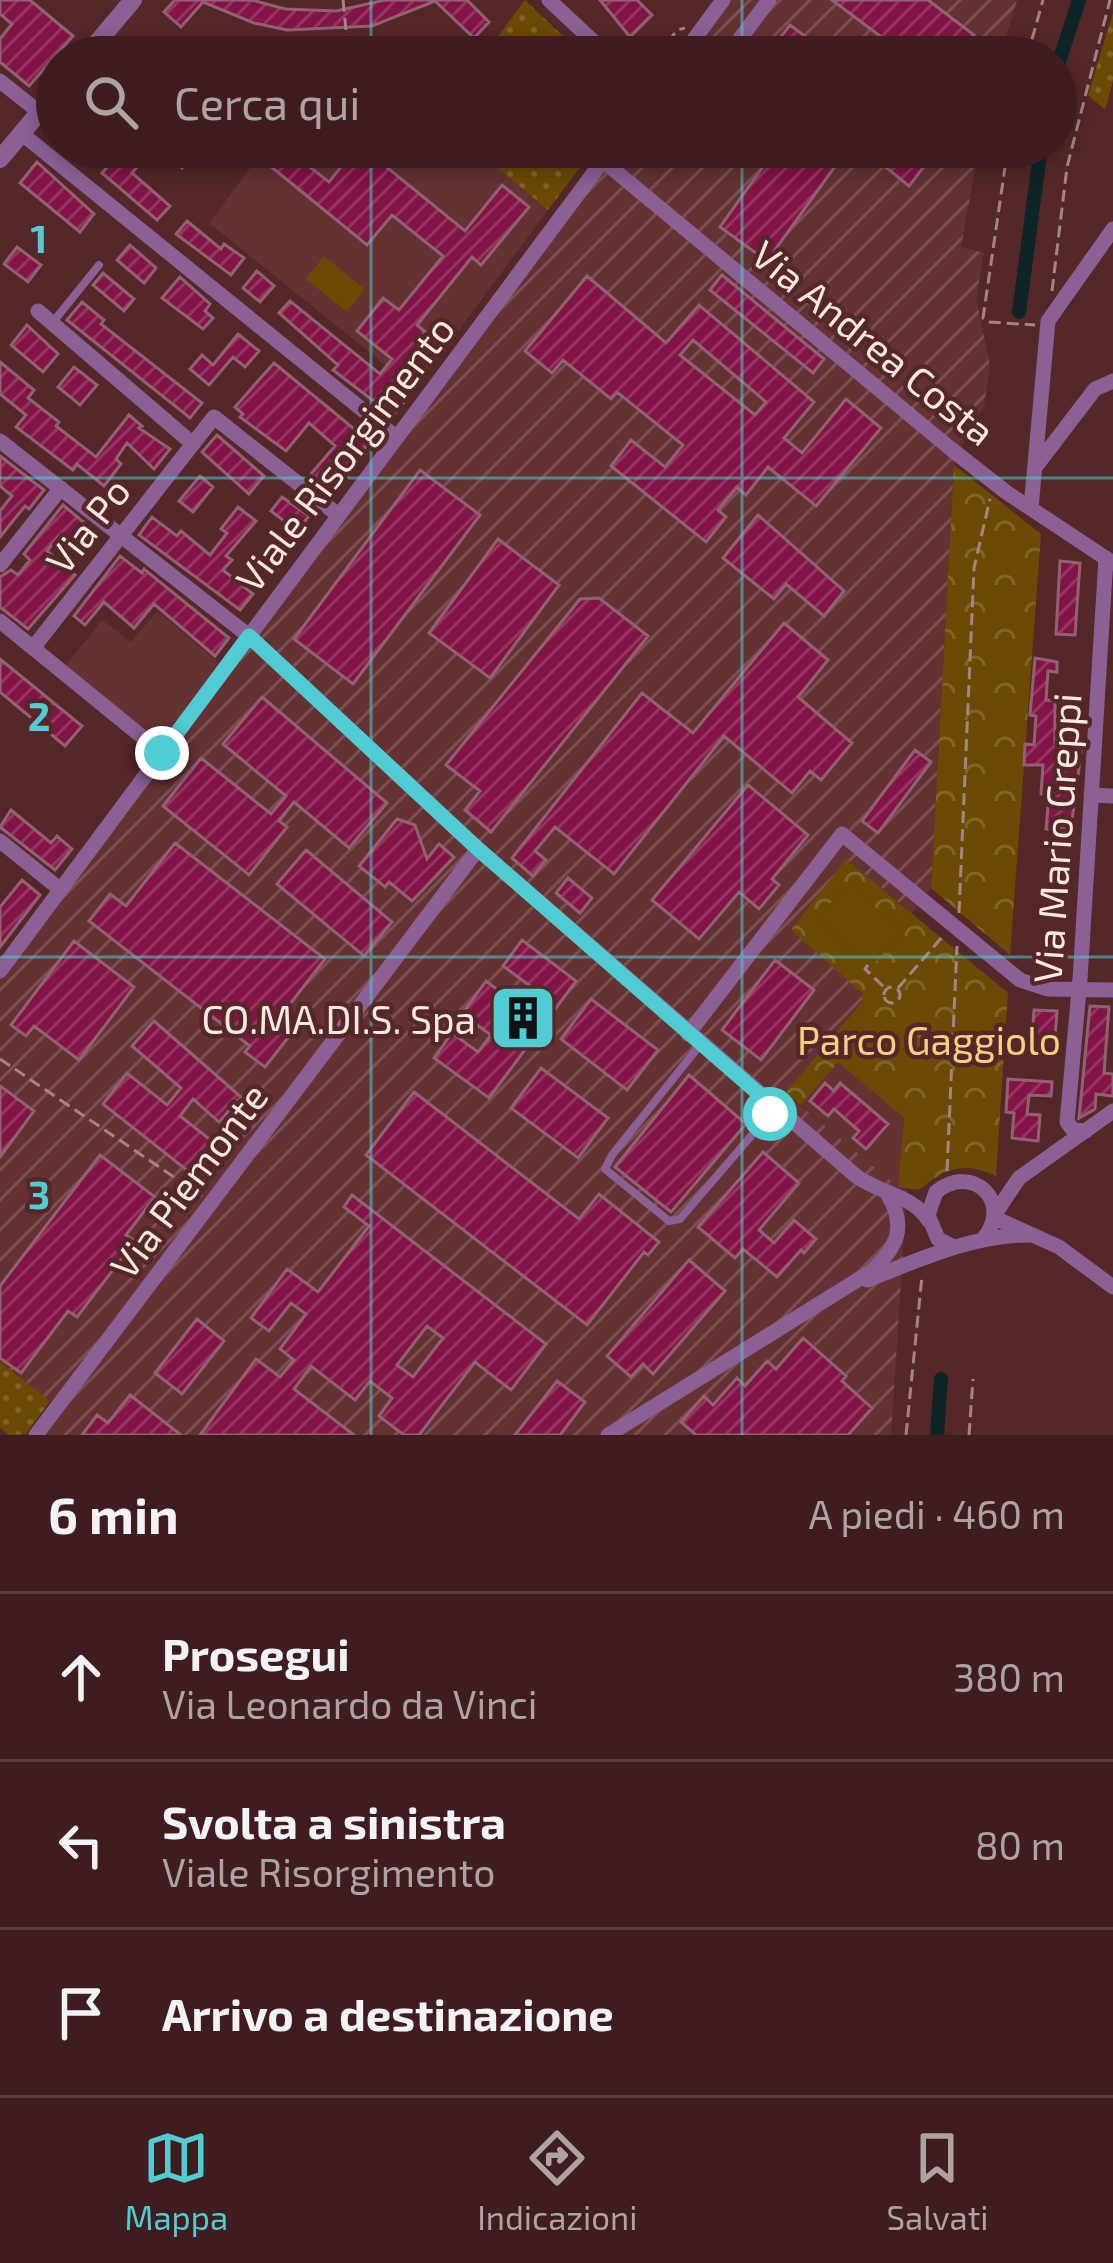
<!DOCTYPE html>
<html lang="it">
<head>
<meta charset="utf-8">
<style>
  body { margin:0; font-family:"Exo 2",sans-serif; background:#462628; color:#f1f3f6 }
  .stop { position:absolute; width:36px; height:36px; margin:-27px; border:9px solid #51ccd2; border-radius:50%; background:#fff }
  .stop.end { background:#51ccd2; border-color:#fff; box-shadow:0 3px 12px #0008 }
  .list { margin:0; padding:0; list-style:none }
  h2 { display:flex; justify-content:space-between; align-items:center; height:156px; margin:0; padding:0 48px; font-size:51px }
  h2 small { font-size:39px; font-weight:400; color:#ada2a4 }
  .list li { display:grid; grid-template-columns:78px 1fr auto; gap:36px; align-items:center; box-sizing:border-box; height:168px; padding:0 48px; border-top:3px solid #583b3d }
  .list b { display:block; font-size:45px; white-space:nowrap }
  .list p { margin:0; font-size:39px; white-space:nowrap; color:#ada2a4 }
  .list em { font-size:39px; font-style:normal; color:#ada2a4 }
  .icon { flex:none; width:66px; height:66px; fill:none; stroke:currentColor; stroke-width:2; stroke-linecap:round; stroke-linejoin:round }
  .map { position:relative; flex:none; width:1113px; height:1435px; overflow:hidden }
  .search { position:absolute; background:#3f1d1f; box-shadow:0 6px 18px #0003; left:36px; right:36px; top:36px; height:132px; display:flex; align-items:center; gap:30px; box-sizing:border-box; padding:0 42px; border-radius:66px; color:#ada2a4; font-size:45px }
  .sheet { height:660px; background:#3f1d1f }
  nav { display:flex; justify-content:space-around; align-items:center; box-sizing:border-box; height:168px; border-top:3px solid #583b3d; background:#3f1d1f; font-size:33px; color:#ada2a4 }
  nav a { display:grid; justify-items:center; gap:6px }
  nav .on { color:#51ccd2 }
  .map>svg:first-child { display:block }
</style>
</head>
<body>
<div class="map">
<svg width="1113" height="1435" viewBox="0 0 1113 1435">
  <defs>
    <pattern id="industrial-furrows" width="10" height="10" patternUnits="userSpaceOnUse" patternTransform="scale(3)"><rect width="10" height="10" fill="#643233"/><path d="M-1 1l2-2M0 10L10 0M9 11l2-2" fill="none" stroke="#7b5051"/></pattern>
    <pattern id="grass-dots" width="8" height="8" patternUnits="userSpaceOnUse" patternTransform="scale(3)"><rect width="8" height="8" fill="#6b4a03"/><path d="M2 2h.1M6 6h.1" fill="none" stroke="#816428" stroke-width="1.8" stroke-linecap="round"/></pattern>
    <pattern id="park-crowns" width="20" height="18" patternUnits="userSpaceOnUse" patternTransform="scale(3)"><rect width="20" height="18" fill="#6b4a03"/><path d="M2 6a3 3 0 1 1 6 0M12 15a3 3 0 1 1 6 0" fill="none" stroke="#816428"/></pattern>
    <pattern id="building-hatch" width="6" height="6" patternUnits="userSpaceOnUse" patternTransform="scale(3)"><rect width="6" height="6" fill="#821446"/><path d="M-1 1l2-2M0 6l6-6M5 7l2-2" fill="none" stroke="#953661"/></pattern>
  </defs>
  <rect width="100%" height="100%" fill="#542729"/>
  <path fill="#643233" d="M 266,147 L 472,147 L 548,210 L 415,389 L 209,223 Z
    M 157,611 L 224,667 L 163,750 L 63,669 L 102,620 L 131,642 Z
    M 838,1061 L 904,1118 L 898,1187 L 801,1105 Z"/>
  <path fill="url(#industrial-furrows)" d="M 727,0 L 1017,0 L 1000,57 L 684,57 Z
    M 618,147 L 979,147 L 961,247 L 984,253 L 976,299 L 990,364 L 984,408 L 973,420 L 954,465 L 931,888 L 912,913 L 846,859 L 863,1001 L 786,1093 L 898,1187 L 907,1190 L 891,1435 L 48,1435 L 43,1431 L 59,1408 L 0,1362 L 0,978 Z"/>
  <path fill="url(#grass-dots)" d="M 525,0 L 585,57 L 483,57 Z
    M 1113,13 L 1113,81 L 1105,110 L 1088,95 Z
    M 472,147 L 595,147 L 548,210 Z
    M 0,1362 L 50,1401 L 26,1434 L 9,1435 L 0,1428 Z"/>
  <path fill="url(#park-crowns)" d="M 954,465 L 1041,534 L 1010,955 L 931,888 Z
    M 846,859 L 1008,993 L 996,1176 C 962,1161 946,1168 919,1190 L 898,1187 L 904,1118 L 838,1062 L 801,1105 L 786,1092 L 863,1001 L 862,993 L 791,930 Z"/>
  <path fill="#6b4a03" d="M 324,256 L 365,289 L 347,312 L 306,279 Z
    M 848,883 L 903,931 L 871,967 L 816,919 Z"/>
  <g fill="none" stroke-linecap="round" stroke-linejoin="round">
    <path stroke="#0d2526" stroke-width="14" d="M 1056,71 L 1079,0
      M 1019,312 L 1041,147
      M 937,1435 L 941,1379"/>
  </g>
  <path fill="url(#building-hatch)" stroke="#936271" stroke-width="3" fill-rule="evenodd" d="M 0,0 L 30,0 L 73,36 L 29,86 L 0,62 L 0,39 L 12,24 L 0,14 Z
    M 175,0 L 252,0 L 285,9 L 336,11 L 385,0 L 467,0 L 489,22 L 474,38 L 435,1 L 372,26 L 287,30 L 254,23 L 203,2 L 181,27 L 164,12 Z
    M 600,0 L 637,0 L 652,15 L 630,37 Z
    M 832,0 L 928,0 L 974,35 L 958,57 L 908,57 Z
    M 790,25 L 833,57 L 765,57 Z
    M 155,147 L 199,147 L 182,168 Z
    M 284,147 L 329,182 L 357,147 L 362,147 L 465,231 L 502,185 L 529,207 L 481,265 L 472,257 L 417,325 L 431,337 L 394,383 L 409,396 L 393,416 L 333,370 L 338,365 L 279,313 L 290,301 L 380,374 L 392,359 L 357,331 L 383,298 L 399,310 L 443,256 L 392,215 L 367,245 L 269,165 Z
    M 777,147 L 810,147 L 836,165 L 767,261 L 720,227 Z
    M 861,147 L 939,147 L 909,186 Z
    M 121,151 L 138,166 L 132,173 L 170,206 L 157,220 L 102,173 Z
    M 37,162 L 94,214 L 80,232 L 20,183 Z
    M 187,221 L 221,249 L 224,244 L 244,258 L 231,275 L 176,234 Z
    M 130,245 L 156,268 L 144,283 L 117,260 Z
    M 17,247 L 41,265 L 28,282 L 4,264 Z
    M 257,271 L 274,286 L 260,302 L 243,288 Z
    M 103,273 L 134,299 L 124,311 L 93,285 Z
    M 722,275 L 824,359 L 813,373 L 710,290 Z
    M 587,276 L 666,343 L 699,305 L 814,402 L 784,438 L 802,453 L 846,399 L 881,428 L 816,506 L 768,467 L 746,495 L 737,487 L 718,510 L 726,517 L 706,542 L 611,466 L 631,440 L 665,467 L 683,445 L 617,392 L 611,399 L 563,360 L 552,373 L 525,351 ZM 693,340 L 766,402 L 755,415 L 680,355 Z
    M 180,277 L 210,304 L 205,311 L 213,318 L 203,329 L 162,298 Z
    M 82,302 L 104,320 L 101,324 L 202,403 L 190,418 L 67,320 Z
    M 27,325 L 58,354 L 43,372 L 11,345 Z
    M 238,334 L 259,351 L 245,367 L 233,357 L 209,385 L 190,369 L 202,355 L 213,365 Z
    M 0,362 L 34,390 L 28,398 L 59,422 L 56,426 L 96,457 L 129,415 L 142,426 L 139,428 L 170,449 L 154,469 L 127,443 L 116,459 L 121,464 L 104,486 L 77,464 L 73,470 L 16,427 L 26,415 L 0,394 Z
    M 274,363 L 370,442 L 343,474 L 347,477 L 334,493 L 311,474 L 335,446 L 309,423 L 286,451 L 240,417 L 243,414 L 235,407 Z
    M 74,367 L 97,385 L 80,405 L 58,387 Z
    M 217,435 L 264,476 L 249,494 L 202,452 Z
    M 0,456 L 44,490 L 29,509 L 25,506 L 0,537 L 0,511 L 12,496 L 0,486 Z
    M 420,470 L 480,515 L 353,684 L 294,639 Z
    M 200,476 L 213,487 L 193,512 L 179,501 Z
    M 282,497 L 309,516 L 297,531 L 271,511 Z
    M 63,505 L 100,536 L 84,556 L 59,536 L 47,551 L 75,575 L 28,629 L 0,607 L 0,577 L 11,570 L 18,575 L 30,560 L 24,554 Z
    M 238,507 L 256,521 L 226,556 L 232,560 L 223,570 L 253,594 L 240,610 L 139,535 L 152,517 L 177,536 L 181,531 L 210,555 L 227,533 L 221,529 Z
    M 758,515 L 844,591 L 824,616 L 786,584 L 774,599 L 723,558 Z
    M 273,538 L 291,551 L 274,575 L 256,562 Z
    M 498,539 L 559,585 L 490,678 L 429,633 Z
    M 120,556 L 142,573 L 144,569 L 229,638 L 215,656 L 154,604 L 134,628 L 104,602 L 85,625 L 74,616 Z
    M 1060,561 L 1080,563 L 1075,635 L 1056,634 Z
    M 599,598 L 648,636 L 491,832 L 465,810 L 480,791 L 446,765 L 580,599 Z
    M 784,623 L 828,660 L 798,697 L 852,743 L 821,780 L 810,771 L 792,793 L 724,736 L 614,874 L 555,827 L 535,851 L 546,860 L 533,876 L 512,858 L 642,693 L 693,733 Z
    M 1035,658 L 1057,662 L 1057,672 L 1048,671 L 1046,700 L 1055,701 L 1055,743 L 1082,745 L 1071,828 L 1059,827 L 1059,830 L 1046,829 L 1049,795 L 1041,794 L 1043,765 L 1024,765 L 1025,744 L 1034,745 L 1036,716 L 1030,715 Z
    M 0,659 L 82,726 L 65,746 L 0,692 Z
    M 262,697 L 387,803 L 349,848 L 294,802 L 279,821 L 287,827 L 249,875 L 163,806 L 201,758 L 271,814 L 286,796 L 223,744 Z
    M 915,750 L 931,762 L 878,833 L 862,821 Z
    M 748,785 L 808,835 L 772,879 L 779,885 L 759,909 L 739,892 L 699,939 L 652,900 Z
    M 11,810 L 51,843 L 57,836 L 72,849 L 55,870 L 0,827 Z
    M 397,819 L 415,825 L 427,859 L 439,844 L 454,857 L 412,901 L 389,882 L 385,887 L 359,866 Z
    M 175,843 L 325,959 L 276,1022 L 291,1034 L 265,1067 L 245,1052 L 250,1046 L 89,921 L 110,894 L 126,906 Z
    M 306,850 L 392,922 L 364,956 L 277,884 Z
    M 568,878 L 592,898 L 580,913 L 556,893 Z
    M 22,880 L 40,895 L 0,947 L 0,907 Z
    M 522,940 L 576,981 L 489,1098 L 434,1058 L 452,1033 L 478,1052 L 491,1035 L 462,1014 L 486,981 L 515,1003 L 529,985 L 503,966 Z
    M 74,941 L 134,987 L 79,1060 L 34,1026 L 26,1036 L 11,1025 Z
    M 775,960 L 814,990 L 761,1060 L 722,1030 Z
    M 591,999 L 658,1050 L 627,1090 L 561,1039 Z
    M 1090,1006 L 1109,1007 L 1104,1073 L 1113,1074 L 1113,1096 L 1096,1094 L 1095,1109 L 1079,1118 Z
    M 1034,1010 L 1057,1011 L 1054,1051 L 1031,1049 Z
    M 154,1021 L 241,1097 L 219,1122 L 193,1099 L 180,1116 L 217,1145 L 193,1175 L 103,1104 L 127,1073 L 167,1105 L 181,1088 L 132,1046 Z
    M 541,1068 L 608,1118 L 578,1158 L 511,1108 Z
    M 689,1075 L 746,1124 L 671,1212 L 615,1167 Z
    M 1008,1079 L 1052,1082 L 1051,1096 L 1029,1095 L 1027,1114 L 1040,1115 L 1038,1141 L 1012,1138 L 1014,1113 L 1006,1112 Z
    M 825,1083 L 834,1091 L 840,1083 L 888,1124 L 866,1149 L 853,1138 L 859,1131 L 834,1109 L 828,1116 L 810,1101 Z
    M 0,1086 L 34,1111 L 0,1157 Z
    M 414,1092 L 579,1219 L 599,1194 L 659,1242 L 648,1255 L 644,1252 L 587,1325 L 366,1155 Z
    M 763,1152 L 799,1183 L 759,1230 L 774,1243 L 794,1220 L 816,1239 L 804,1253 L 801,1250 L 777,1277 L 743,1249 L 735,1258 L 698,1227 Z
    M 100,1155 L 155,1197 L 126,1235 L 135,1241 L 77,1317 L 68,1311 L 21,1373 L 0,1358 L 0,1286 Z
    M 352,1195 L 546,1344 L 511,1390 L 475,1362 L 419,1435 L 404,1435 L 379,1416 L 392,1398 L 370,1381 L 355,1400 L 311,1366 L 294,1389 L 354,1435 L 200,1435 L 256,1359 L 280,1377 L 294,1360 L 280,1349 L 306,1314 L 291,1303 L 269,1331 L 251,1318 L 287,1269 L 318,1292 L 369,1226 L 344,1207 ZM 427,1326 L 443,1338 L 413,1377 L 397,1365 Z
    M 689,1260 L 725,1291 L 653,1374 L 643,1364 L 631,1377 L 607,1356 Z
    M 197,1319 L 224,1341 L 182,1394 L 155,1373 Z
    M 803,1338 L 846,1376 L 842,1381 L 872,1408 L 848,1435 L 696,1435 L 681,1422 L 704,1396 L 713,1405 L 737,1378 L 745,1386 L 767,1361 L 776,1369 Z
    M 557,1381 L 585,1402 L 560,1435 L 515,1435 Z
    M 130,1395 L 181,1435 L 82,1435 L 97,1415 L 108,1423 Z"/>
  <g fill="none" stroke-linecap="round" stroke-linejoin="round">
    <path stroke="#a68384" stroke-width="3" stroke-dasharray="12 6" stroke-linecap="butt" d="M 343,0 L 348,50
      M 657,57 L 677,30 L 685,28
      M 1027,57 L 1043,0
      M 1008,147 L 983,318 L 988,322 L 1035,325
      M 1052,291 L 1067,167 L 1110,0
      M 959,913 L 974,568 L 990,499
      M 868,965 L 865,969 L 885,988
      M884 995a8 8 0 1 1 16 0a8 8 0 1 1-16 0Z
      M 898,988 L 943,936
      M 0,1059 L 202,1196
      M 947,1171 L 957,946
      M 906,1435 L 922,1276
      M 969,1435 L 973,1379"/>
    <path stroke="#8a6095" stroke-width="8" d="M 848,147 L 855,153
      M 53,322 L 99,265
      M 700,1045 L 612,1155 L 605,1169 L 669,1221 L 680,1219 L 775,1108"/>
    <path stroke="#8a6095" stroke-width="15" d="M 549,0 L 610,57
      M 730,52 L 769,0
      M 681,57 L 723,0
      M 0,81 L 39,112
      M 21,133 L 396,437
      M 602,160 L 951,449 L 1006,492 L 1113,563
      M 38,311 L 193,444
      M 0,441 L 249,636 L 478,849 L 856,1176 C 879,1193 914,1196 928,1220
      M 1037,465 L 1095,389 L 1113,381
      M 1031,508 L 1048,321 L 1113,229
      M 0,565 L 61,488
      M 0,621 L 162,753
      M 33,648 L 214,417 L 338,515
      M 1091,795 L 1113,796
      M 0,841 L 61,890
      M 0,971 L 613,147
      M 688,1034 L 842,834 L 1020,980 L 1047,989 L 1113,990
      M 1086,1131 L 1073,1130 L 1067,1122 L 1080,979 L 1106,558
      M 995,1214 L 1019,1178 L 1113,1111
      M 995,1218 L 1059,1247 L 1113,1287
      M 952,1246 L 938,1239 L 928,1215 L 936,1192 C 973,1162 1014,1203 983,1239
      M 867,1280 C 919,1260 972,1235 1029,1235
      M 36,1435 L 478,849
      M 608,1435 L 872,1271 C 897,1247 907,1227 888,1195"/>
    <path stroke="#8a6095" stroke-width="18" d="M 85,57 L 133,0
      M 0,159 L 57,91"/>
  </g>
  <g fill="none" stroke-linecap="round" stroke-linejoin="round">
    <path stroke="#51ccd2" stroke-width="15" d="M 162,753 L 249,636 L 478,849 L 775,1108 L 770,1114"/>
  </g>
  <path fill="none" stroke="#51ccd2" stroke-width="3" stroke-opacity="0.55" d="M 371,0 L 371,57M 742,0 L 742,57M 371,147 L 371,1435M 742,147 L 742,1435M 0,478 L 1113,478M 0,957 L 1113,957"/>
  <defs>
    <g id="building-square" transform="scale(3.45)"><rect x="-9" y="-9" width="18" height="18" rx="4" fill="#51ccd2" stroke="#542729"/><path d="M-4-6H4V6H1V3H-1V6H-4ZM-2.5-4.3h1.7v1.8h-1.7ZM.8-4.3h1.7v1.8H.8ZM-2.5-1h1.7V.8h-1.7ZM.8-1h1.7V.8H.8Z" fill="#111"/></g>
  </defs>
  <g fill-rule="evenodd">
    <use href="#building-square" x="523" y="1018"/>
  </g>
  <g text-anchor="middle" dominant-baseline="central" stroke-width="9" stroke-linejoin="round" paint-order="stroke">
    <g font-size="39" fill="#ffe7e6" stroke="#542729">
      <text transform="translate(874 342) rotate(39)">Via Andrea Costa</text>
      <text transform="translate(344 453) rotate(-53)">Viale Risorgimento</text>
      <text transform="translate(87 525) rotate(-52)">Via Po</text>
      <text transform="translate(1056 838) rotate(-86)">Via Mario Greppi</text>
      <text transform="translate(188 1180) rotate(-53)">Via Piemonte</text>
    </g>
    <g font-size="39" fill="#ffe7e6" stroke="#542729" text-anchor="end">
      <text x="476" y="1018">CO.MA.DI.S. Spa</text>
    </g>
    <g font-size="39" fill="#fcce83" stroke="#542729">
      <text x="929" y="1039">Parco Gaggiolo</text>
    </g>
  </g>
  <g font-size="39" text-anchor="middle" font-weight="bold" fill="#51ccd2" stroke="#542729" stroke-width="9" stroke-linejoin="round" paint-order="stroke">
    <text x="39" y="253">1</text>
    <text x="39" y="731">2</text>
    <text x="39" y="1209">3</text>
  </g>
</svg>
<div class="stop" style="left:770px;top:1114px"></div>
<div class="stop end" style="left:162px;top:753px"></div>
<div class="search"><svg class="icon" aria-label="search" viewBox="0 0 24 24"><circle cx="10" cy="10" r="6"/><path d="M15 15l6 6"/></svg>Cerca qui</div>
</div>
<section class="sheet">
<h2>6 min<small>A piedi · 460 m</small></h2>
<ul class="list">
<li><svg class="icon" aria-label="ahead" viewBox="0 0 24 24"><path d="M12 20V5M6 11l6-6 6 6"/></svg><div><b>Prosegui</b><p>Via Leonardo da Vinci</p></div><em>380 m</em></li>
<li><svg class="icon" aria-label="left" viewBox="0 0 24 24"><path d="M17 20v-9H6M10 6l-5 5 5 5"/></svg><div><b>Svolta a sinistra</b><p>Viale Risorgimento</p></div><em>80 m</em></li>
<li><svg class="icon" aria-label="arrive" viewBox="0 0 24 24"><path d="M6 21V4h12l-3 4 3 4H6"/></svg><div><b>Arrivo a destinazione</b></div></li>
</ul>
</section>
<nav>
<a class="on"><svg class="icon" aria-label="map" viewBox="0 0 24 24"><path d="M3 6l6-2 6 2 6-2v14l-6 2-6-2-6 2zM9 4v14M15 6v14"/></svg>Mappa</a>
<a><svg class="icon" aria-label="directions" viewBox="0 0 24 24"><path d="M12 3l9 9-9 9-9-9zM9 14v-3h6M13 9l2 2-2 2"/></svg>Indicazioni</a>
<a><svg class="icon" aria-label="saved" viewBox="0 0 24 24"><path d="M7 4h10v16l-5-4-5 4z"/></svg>Salvati</a>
</nav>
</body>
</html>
